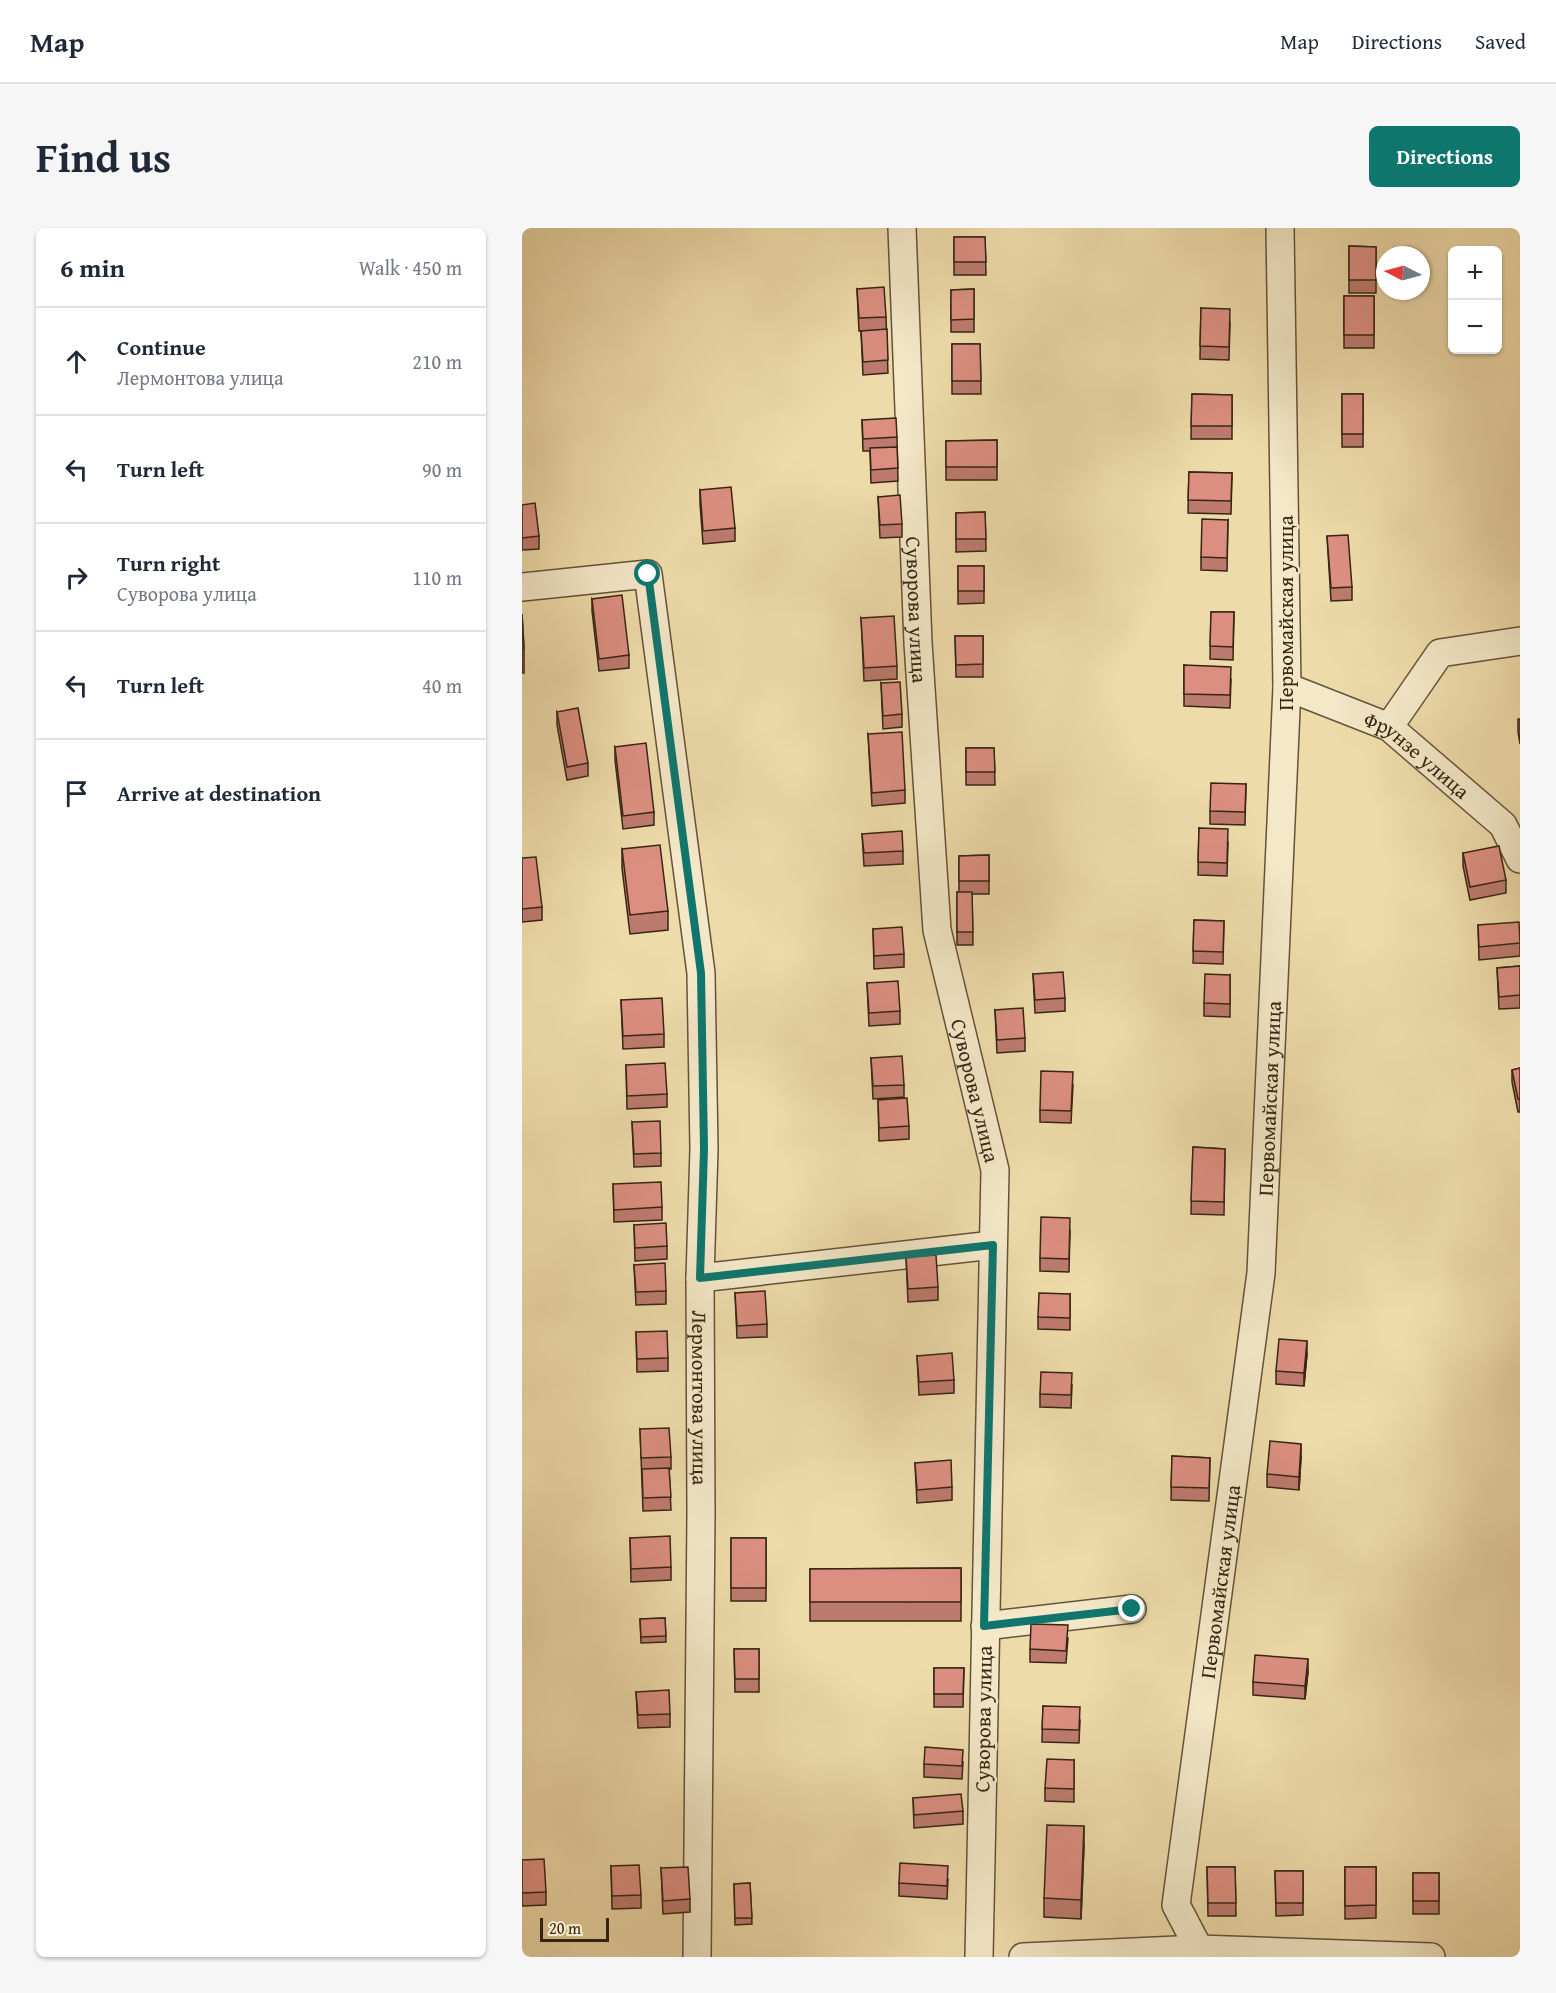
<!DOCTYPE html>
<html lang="en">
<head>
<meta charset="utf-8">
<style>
  body { margin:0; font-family:"Gentium Book Plus",serif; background:#f6f6f7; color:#1f2937 }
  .controls { position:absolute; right:18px; top:18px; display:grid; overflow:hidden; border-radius:9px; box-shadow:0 2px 4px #0004 }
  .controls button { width:54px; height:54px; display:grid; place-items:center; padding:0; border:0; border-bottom:2px solid #e0e1e3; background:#fff; color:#1f2937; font:30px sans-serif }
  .compass { position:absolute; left:854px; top:18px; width:54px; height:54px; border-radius:50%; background:#fff; box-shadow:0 2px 4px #0004; rotate:276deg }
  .scale { position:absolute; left:18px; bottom:15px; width:69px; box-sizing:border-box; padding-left:6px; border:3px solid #372514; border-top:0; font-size:16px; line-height:21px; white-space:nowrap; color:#372514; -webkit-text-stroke:4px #f4e8c8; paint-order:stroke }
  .stop { position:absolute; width:18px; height:18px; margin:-14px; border:4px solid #0f766e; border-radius:50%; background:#fff }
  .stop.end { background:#0f766e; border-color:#fff; box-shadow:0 2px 6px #0008 }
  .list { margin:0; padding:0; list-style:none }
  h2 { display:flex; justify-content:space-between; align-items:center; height:78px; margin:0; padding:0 24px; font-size:26px }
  h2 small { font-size:20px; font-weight:400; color:#747a83 }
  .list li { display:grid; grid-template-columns:39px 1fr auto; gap:18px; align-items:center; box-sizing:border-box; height:108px; padding:0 24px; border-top:2px solid #e0e1e3 }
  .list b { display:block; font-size:22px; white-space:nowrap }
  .list p { margin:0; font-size:20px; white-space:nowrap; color:#747a83 }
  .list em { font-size:20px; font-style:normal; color:#747a83 }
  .icon { flex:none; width:33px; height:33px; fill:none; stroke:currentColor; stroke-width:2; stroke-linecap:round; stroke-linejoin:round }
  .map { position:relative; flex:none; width:998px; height:1729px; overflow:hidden; border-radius:9px }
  header { display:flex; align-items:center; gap:36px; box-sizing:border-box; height:84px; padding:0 30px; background:#fff; border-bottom:2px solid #e0e1e3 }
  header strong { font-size:28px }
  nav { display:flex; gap:33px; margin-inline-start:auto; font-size:21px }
  .intro { display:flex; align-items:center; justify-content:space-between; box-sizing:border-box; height:144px; padding:0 36px }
  h1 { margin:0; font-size:42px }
  .button { padding:15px 27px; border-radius:9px; background:#0f766e; color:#fff; font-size:21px; font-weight:700 }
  main { display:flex; gap:36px; padding:0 36px }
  aside { flex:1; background:#fff; border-radius:9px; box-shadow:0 2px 4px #0004 }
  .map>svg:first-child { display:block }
</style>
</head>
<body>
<header>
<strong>Map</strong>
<nav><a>Map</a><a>Directions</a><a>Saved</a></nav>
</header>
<div class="intro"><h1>Find us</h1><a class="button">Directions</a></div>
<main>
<aside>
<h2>6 min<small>Walk · 450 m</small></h2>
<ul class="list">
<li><svg class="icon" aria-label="ahead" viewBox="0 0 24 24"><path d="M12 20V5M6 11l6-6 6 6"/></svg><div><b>Continue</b><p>Лермонтова улица</p></div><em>210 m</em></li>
<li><svg class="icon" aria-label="left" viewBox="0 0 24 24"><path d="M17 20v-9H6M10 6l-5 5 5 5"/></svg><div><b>Turn left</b></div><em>90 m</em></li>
<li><svg class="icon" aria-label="right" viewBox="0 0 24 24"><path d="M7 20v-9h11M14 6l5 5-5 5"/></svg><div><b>Turn right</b><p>Суворова улица</p></div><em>110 m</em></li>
<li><svg class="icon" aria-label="left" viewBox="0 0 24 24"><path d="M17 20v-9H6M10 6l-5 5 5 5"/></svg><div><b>Turn left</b></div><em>40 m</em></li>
<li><svg class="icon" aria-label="arrive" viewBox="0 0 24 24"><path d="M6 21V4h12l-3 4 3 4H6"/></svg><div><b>Arrive at destination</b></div></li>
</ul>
</aside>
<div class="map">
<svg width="998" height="1729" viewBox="0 0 998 1729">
  <rect width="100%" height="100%" fill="#eedbaa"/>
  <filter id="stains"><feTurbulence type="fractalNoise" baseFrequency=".00333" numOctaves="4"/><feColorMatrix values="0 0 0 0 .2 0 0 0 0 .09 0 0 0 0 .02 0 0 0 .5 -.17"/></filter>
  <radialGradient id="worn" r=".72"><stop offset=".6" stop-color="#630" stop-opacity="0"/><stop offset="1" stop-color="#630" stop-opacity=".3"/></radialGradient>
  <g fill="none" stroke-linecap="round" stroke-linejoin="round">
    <g stroke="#65523a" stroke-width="30">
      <g id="minor">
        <path id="s1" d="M 380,0 L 396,415 L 415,702 L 473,942 L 457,1729"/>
        <path id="s2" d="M 0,359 L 126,346 L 179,745 L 182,921 L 178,1050 L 179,1285 L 175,1729"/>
        <path id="s3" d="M 765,459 L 867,499 L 981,597 L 998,631"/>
        <path d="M 867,499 L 918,425 L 998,413"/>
        <path d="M 178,1050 L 471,1017"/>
        <path d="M 463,1398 L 610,1381"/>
        <path d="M 501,1729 L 677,1721 L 909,1729"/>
        <path id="s4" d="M 678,1729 L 677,1721 L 654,1677 L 739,1045 L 765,459 L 758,0"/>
      </g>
    </g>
    <use href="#minor" stroke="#f4e8c8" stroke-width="27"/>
  </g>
  <path fill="#bd7b6f" stroke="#372514" stroke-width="1.5" d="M 432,9 L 463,9 L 464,47 L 432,47 Z
    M 827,18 L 854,19 L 854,65 L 827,65 Z
    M 335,61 L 364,89 L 366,145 L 341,147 L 339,103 L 337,103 Z
    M 452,61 L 452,104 L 429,104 L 429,62 Z
    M 822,68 L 852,68 L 852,120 L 822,120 Z
    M 679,80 L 708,94 L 707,132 L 678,131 Z
    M 430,116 L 458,116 L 459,166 L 430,166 Z
    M 670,166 L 710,167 L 710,211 L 669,211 Z
    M 820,166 L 841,166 L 841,219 L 820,219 Z
    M 340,192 L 375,209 L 376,253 L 349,255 L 348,223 L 341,223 Z
    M 475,212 L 475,252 L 424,252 L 424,213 Z
    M 667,244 L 710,245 L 709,286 L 666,285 Z
    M 178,262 L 213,300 L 213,313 L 181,316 L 178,275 Z
    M 356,269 L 380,296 L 380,309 L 358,310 Z
    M 0,277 L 17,308 L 17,321 L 0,322 Z
    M 463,284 L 464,323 L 434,324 L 434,285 Z
    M 706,292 L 705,343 L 679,342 L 679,329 Z
    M 805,308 L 830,359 L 830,372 L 809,373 Z
    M 436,338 L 462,338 L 462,375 L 436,376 Z
    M 70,371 L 107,427 L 107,440 L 77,443 L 70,383 Z
    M 689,384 L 712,384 L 711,432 L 688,431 Z
    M 0,386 L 2,420 L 2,445 L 0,445 Z
    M 339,390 L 375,438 L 375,451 L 342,453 Z
    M 433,408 L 461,408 L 461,449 L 434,449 Z
    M 662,437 L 709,451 L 708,480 L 662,478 Z
    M 359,455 L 380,486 L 380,499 L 361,501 Z
    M 35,484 L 66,535 L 66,548 L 45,552 L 35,497 Z
    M 996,491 L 998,491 L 998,516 L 996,504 Z
    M 346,506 L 383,562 L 383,575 L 350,578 Z
    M 93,519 L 132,584 L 132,597 L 101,601 L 93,532 Z
    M 444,520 L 472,520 L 473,557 L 444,557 Z
    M 724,556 L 723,597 L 688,596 L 688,583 Z
    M 677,600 L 706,614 L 705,648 L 676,647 Z
    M 340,606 L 381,623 L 381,636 L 342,638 Z
    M 100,621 L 146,683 L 146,702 L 108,706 L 100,640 Z
    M 941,625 L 984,652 L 984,665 L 948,672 L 941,638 Z
    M 467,627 L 467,666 L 450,666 L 451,717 L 435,717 L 435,664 L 437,664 L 437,628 Z
    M 0,630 L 20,679 L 20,692 L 0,694 Z
    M 672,692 L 702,693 L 701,736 L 671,735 Z
    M 956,697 L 998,712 L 998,728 L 957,732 Z
    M 351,701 L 382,726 L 382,739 L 352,741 Z
    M 998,738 L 998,780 L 977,781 L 975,740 Z
    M 511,746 L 543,770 L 543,783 L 513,785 Z
    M 708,747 L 708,789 L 682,788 L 682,775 Z
    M 345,755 L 378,783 L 378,796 L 347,798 Z
    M 99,772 L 142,806 L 142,819 L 101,821 Z
    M 473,782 L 503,810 L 503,823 L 475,825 Z
    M 349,830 L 382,857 L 382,869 L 351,871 Z
    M 104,837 L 145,866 L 145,879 L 105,881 Z
    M 998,840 L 998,884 L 996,884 L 990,854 L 990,842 Z
    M 551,857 L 549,895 L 518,894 L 518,882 Z
    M 356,872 L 387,898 L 387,911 L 357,913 Z
    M 110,894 L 139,925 L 139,938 L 112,939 Z
    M 671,919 L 703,921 L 702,987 L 669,986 Z
    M 91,956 L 140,979 L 140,992 L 92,994 Z
    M 112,997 L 145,1018 L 145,1031 L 113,1033 Z
    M 548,1003 L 547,1044 L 518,1043 L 518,1030 Z
    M 384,1029 L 416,1059 L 416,1072 L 386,1074 Z
    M 112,1037 L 144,1063 L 144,1076 L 114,1077 Z
    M 213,1065 L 245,1096 L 245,1109 L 215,1110 Z
    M 548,1066 L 548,1102 L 516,1101 L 516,1089 Z
    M 114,1104 L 146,1130 L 146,1143 L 115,1144 Z
    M 785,1126 L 782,1158 L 754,1156 L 754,1143 Z
    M 395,1128 L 432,1152 L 432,1165 L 397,1167 Z
    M 550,1157 L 549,1180 L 518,1179 L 518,1166 Z
    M 118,1201 L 149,1229 L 149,1241 L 147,1241 L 149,1282 L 121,1283 Z
    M 650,1228 L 688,1230 L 687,1273 L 649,1272 Z
    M 779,1229 L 777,1262 L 745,1259 L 745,1246 Z
    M 393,1235 L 430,1259 L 430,1272 L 395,1275 Z
    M 108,1310 L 149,1339 L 149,1352 L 109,1354 Z
    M 209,1310 L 244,1310 L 244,1373 L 209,1373 Z
    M 439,1340 L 439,1393 L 288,1393 L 288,1341 Z
    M 143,1390 L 144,1414 L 119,1415 L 118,1391 Z
    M 546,1410 L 544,1435 L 508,1434 L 508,1421 Z
    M 212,1421 L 237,1421 L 237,1464 L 213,1464 Z
    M 412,1440 L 442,1440 L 441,1479 L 412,1479 Z
    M 786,1444 L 783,1471 L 731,1467 L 731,1454 Z
    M 114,1464 L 148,1486 L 148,1499 L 116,1500 Z
    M 521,1478 L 558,1492 L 557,1515 L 520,1514 Z
    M 552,1532 L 552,1574 L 523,1573 L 523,1560 Z
    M 441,1534 L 440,1551 L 402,1549 L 402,1536 Z
    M 391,1570 L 441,1583 L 441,1596 L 392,1600 Z
    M 562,1617 L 559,1691 L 522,1689 L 522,1670 Z
    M 0,1632 L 24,1664 L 24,1677 L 0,1678 Z
    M 89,1638 L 119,1667 L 119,1680 L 90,1681 Z
    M 685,1639 L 713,1639 L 714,1688 L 686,1688 Z
    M 823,1639 L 854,1639 L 854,1690 L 823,1691 Z
    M 139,1640 L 168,1671 L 168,1684 L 141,1686 Z
    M 753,1643 L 781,1643 L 781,1687 L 754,1688 Z
    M 891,1645 L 917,1645 L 917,1686 L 891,1686 Z
    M 426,1651 L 425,1671 L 377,1668 L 377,1655 Z
    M 228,1655 L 230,1696 L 213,1697 L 212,1656 Z"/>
  <path fill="#9a645a" stroke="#372514" stroke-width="1.5" d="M 785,1113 L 785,1126 L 782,1158 L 782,1145 Z
    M 779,1216 L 779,1229 L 777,1262 L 777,1249 Z
    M 786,1431 L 786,1444 L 783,1471 L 783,1458 Z
    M 562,1598 L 562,1617 L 559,1691 L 559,1672 Z"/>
  <path fill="#dc8f81" stroke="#372514" stroke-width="1.5" d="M 432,9 L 463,9 L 464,34 L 432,34 Z
    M 827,18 L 854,19 L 854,52 L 827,52 Z
    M 362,59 L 364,89 L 337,90 L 335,61 Z
    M 452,61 L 452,91 L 429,92 L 429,62 Z
    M 822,68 L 852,68 L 852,107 L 822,107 Z
    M 679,80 L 708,81 L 707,119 L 678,118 Z
    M 365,101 L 366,132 L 341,134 L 339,103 Z
    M 430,116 L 458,116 L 459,153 L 430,153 Z
    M 670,166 L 710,167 L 710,198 L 669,198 Z
    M 820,166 L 841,166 L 841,206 L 820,206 Z
    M 374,190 L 375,209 L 341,211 L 340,192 Z
    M 475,212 L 475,239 L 424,239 L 424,213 Z
    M 375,219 L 376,240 L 349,242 L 348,220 Z
    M 667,244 L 710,245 L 709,273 L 666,272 Z
    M 209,259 L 213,300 L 181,303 L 178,262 Z
    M 378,267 L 380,296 L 358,297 L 356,269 Z
    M 13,275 L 17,308 L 0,310 L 0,277 Z
    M 463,284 L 464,311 L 434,311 L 434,285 Z
    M 680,291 L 706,292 L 705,330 L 679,329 Z
    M 826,307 L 830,359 L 809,360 L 805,308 Z
    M 436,338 L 462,338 L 462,363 L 436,363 Z
    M 100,367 L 107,427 L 77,431 L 70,371 Z
    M 689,384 L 712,384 L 711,419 L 688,418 Z
    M 0,386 L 2,420 L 0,420 Z
    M 372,388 L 375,438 L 342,440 L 339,390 Z
    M 433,408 L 461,408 L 461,436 L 434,437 Z
    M 662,437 L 709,439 L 708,467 L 662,466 Z
    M 378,454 L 380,486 L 361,488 L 359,455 Z
    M 56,480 L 66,535 L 45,539 L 35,484 Z
    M 380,504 L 383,562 L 350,565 L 346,506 Z
    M 124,515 L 132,584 L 101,588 L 93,519 Z
    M 444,520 L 472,520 L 473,544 L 444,544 Z
    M 689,555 L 724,556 L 723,584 L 688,583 Z
    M 677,600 L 706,601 L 705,635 L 676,634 Z
    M 380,603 L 381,623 L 342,625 L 340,606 Z
    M 138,617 L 146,683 L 108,687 L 100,621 Z
    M 977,618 L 984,652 L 948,659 L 941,625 Z
    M 467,627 L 467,653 L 437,653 L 437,628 Z
    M 14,629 L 20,679 L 0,681 L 0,630 Z
    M 435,664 L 450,664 L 451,704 L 435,704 Z
    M 672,692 L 702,693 L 701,724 L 671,723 Z
    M 997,694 L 998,715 L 957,719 L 956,697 Z
    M 380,699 L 382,726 L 352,728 L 351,701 Z
    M 998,738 L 998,767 L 977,769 L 975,740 Z
    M 541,744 L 543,770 L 513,772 L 511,746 Z
    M 683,746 L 708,747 L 708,776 L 682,775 Z
    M 376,753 L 378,783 L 347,785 L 345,755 Z
    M 140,770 L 142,806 L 101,808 L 99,772 Z
    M 501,780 L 503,810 L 475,812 L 473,782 Z
    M 380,828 L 382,857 L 351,858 L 349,830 Z
    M 143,835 L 145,866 L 105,868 L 104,837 Z
    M 998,840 L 998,871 L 996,871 L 990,842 Z
    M 519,843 L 551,844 L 549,883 L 518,882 Z
    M 385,870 L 387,898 L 357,900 L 356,872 Z
    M 138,893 L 139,925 L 112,926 L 110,894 Z
    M 671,919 L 703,921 L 702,974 L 669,973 Z
    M 139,954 L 140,979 L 92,982 L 91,956 Z
    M 519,989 L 548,990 L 547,1031 L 518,1030 Z
    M 144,995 L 145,1018 L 113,1020 L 112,997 Z
    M 414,1027 L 416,1059 L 386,1061 L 384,1029 Z
    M 143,1035 L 144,1063 L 114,1064 L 112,1037 Z
    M 243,1063 L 245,1096 L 215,1098 L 213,1065 Z
    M 517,1065 L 548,1066 L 548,1090 L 516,1089 Z
    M 145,1103 L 146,1130 L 115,1131 L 114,1104 Z
    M 757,1111 L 785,1113 L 782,1145 L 754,1143 Z
    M 430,1125 L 432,1152 L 397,1154 L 395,1128 Z
    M 519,1144 L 550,1145 L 549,1167 L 518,1166 Z
    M 147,1200 L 149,1229 L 119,1230 L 118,1201 Z
    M 748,1213 L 779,1216 L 777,1249 L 745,1246 Z
    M 650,1228 L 688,1230 L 687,1260 L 649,1259 Z
    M 429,1232 L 430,1259 L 395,1262 L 393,1235 Z
    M 147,1240 L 149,1269 L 121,1270 L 120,1241 Z
    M 148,1308 L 149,1339 L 109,1341 L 108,1310 Z
    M 209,1310 L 244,1310 L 244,1360 L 209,1360 Z
    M 439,1340 L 439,1374 L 288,1374 L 288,1341 Z
    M 143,1390 L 144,1408 L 119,1409 L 118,1391 Z
    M 509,1396 L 546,1397 L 544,1423 L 508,1421 Z
    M 212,1421 L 237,1421 L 237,1451 L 213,1451 Z
    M 733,1427 L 786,1431 L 783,1458 L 731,1454 Z
    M 412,1440 L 442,1440 L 441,1466 L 412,1466 Z
    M 147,1462 L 148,1486 L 116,1487 L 114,1464 Z
    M 521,1478 L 558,1479 L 557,1502 L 520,1501 Z
    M 403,1519 L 441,1522 L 440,1538 L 402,1536 Z
    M 525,1531 L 552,1532 L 552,1561 L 523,1560 Z
    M 439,1566 L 441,1583 L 392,1587 L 391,1570 Z
    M 525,1597 L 562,1598 L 559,1672 L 522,1670 Z
    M 22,1631 L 24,1664 L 0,1665 L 0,1632 Z
    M 378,1635 L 426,1638 L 425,1658 L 377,1655 Z
    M 117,1637 L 119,1667 L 90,1668 L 89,1638 Z
    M 166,1639 L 168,1671 L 141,1673 L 139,1640 Z
    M 685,1639 L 713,1639 L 714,1675 L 686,1675 Z
    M 823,1639 L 854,1639 L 854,1677 L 823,1678 Z
    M 753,1643 L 781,1643 L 781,1675 L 754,1675 Z
    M 891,1645 L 917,1645 L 917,1673 L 891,1673 Z
    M 228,1655 L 230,1690 L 213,1690 L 212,1656 Z"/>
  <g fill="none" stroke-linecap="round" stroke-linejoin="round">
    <path stroke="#0f766e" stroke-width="8" d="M 126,346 L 179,745 L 182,921 L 178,1050 L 471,1017 L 462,1398 L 610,1381"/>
  </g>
  <g text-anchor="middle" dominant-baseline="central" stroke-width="5" stroke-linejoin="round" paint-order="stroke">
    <g font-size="21" fill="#372514" stroke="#f4e8c8">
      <text stroke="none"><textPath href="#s1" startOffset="382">Суворова улица</textPath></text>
      <text transform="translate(763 385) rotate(-90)">Первомайская улица</text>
      <text stroke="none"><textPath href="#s3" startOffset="148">Фрунзе улица</textPath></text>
      <text stroke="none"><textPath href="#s1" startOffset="868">Суворова улица</textPath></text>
      <text stroke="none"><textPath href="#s4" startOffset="870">Первомайская улица</textPath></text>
      <text stroke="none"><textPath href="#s2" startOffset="954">Лермонтова улица</textPath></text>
      <text stroke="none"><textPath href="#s4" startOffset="384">Первомайская улица</textPath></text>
      <text transform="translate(461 1491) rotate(-89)">Суворова улица</text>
    </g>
  </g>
  <rect width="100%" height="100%" filter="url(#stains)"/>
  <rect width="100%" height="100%" fill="url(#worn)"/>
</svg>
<div class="controls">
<button>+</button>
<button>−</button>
</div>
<svg class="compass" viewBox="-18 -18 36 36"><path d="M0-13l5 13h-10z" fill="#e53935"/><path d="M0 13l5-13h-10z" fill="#747a83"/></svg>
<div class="scale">20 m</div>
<div class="stop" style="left:126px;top:346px"></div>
<div class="stop end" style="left:610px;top:1381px"></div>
</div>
</main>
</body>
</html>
